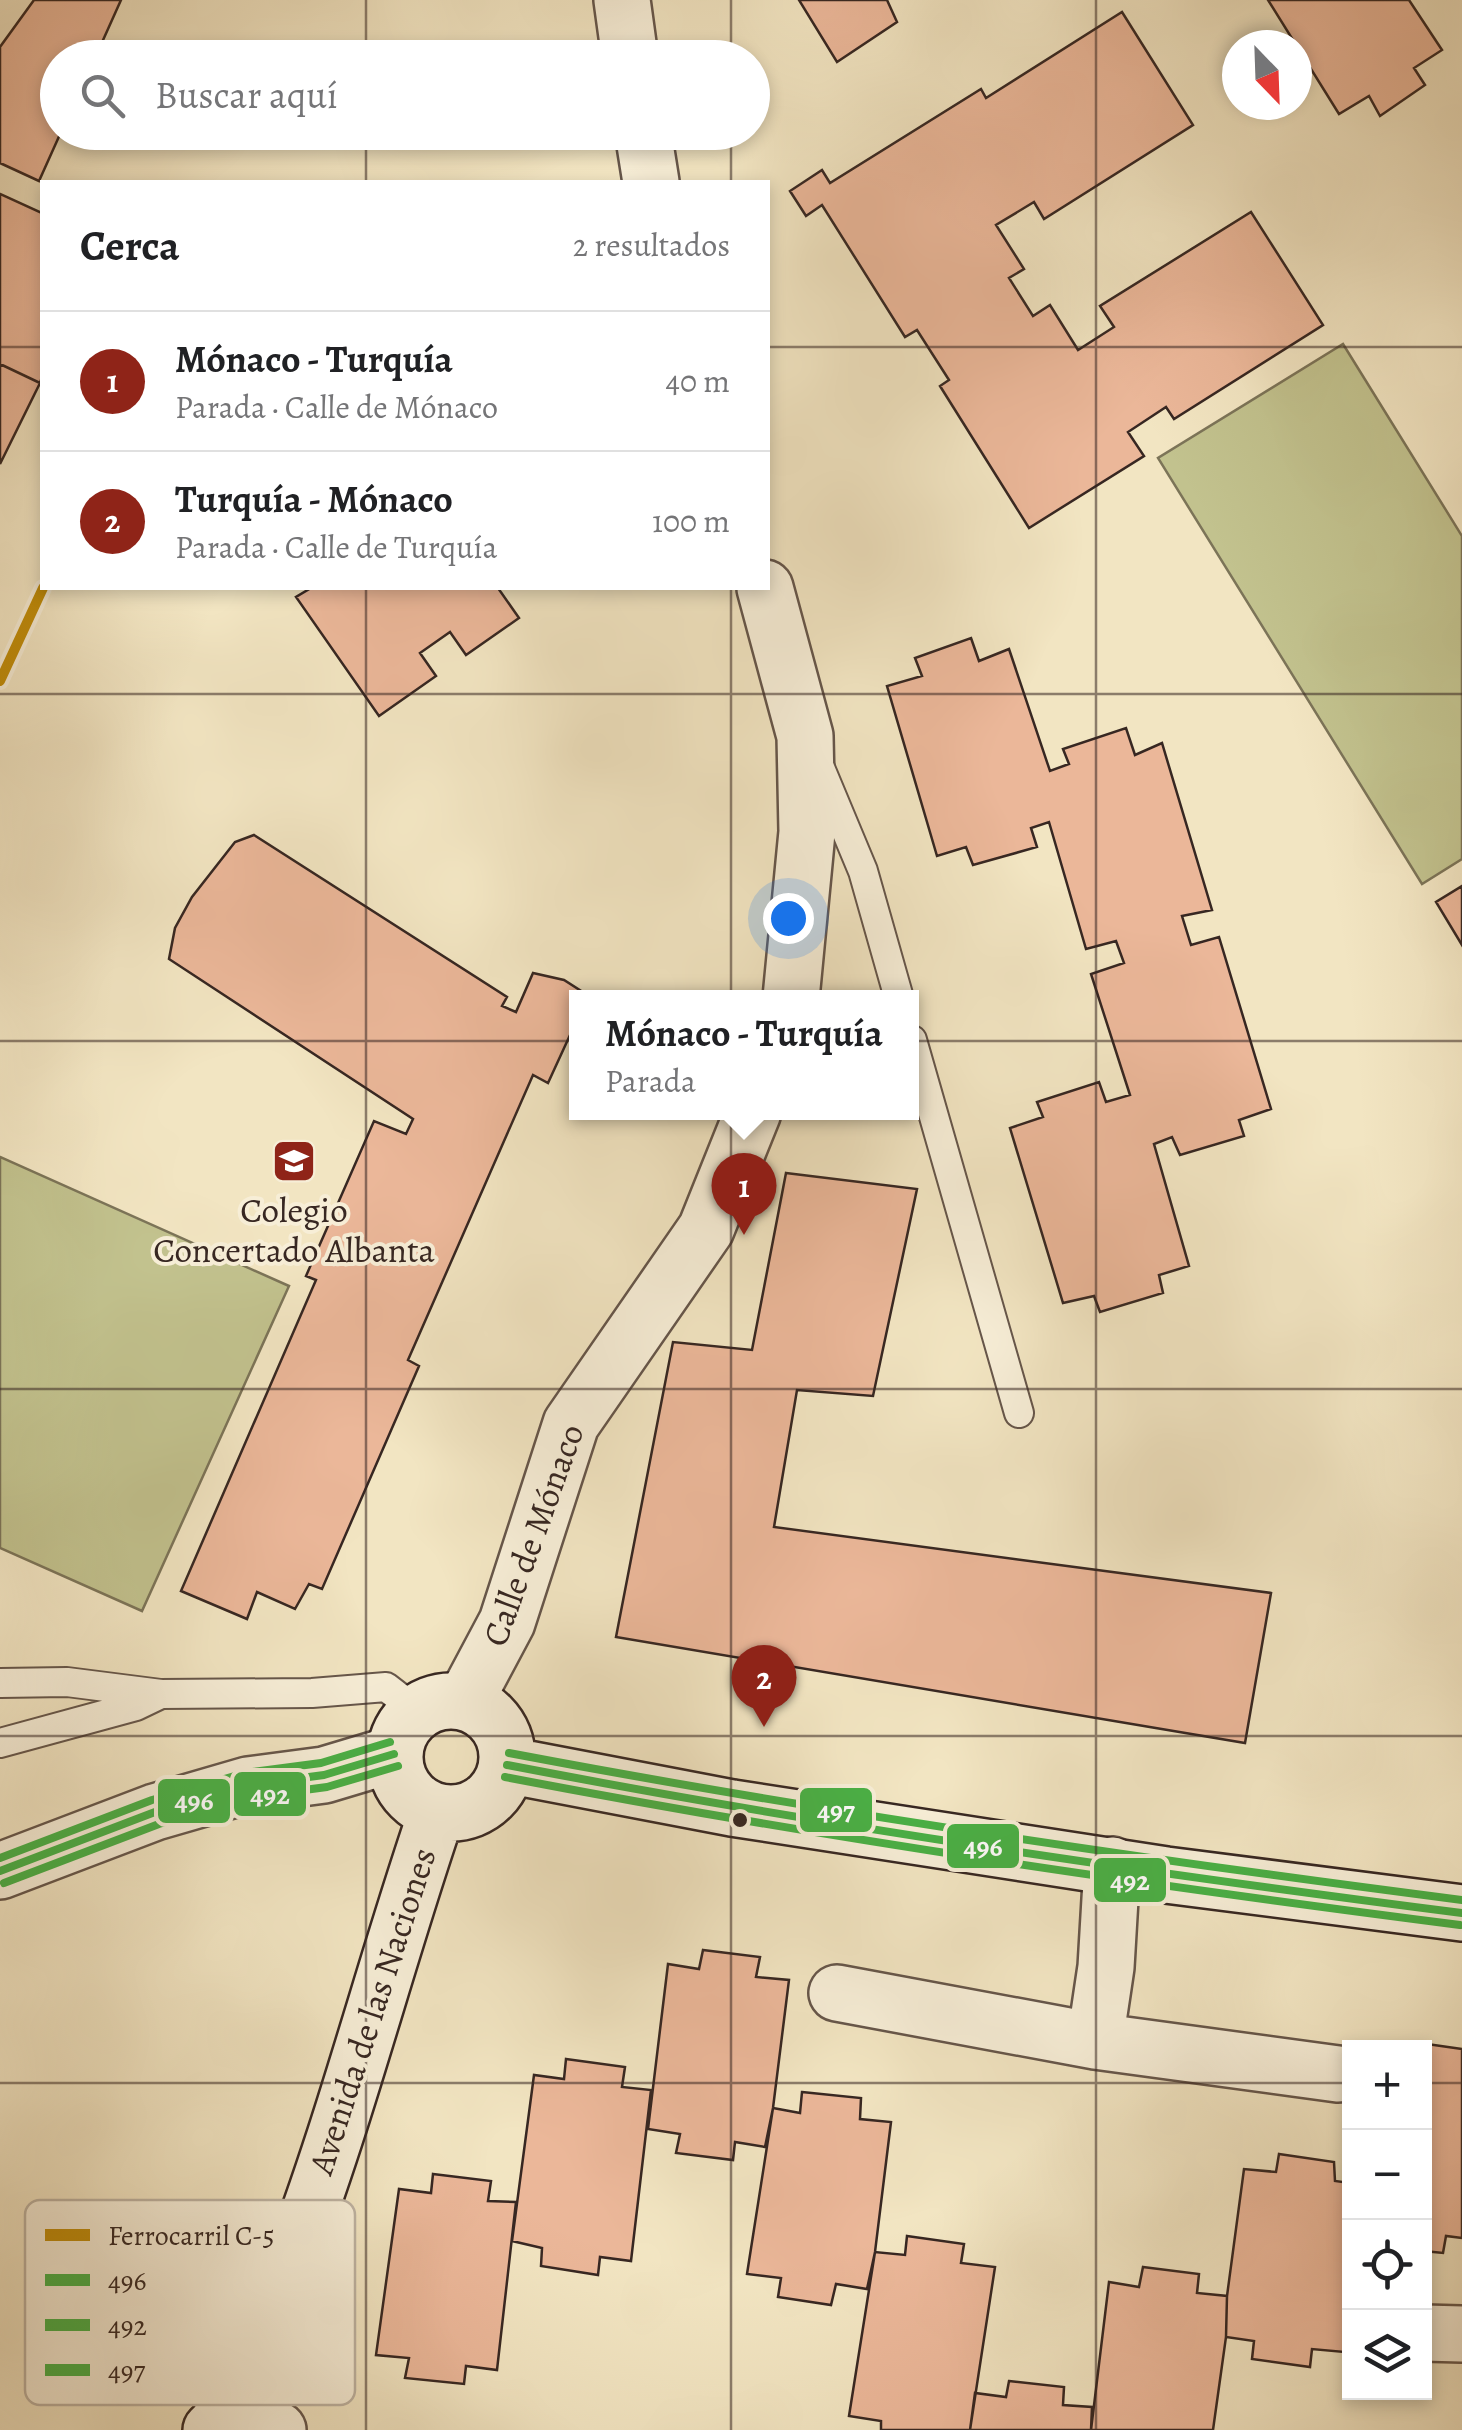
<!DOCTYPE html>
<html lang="es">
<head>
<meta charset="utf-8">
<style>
  body { margin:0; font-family:Alegreya,serif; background:#f2f2f2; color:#202124 }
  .controls { position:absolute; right:30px; bottom:30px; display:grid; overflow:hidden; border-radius:0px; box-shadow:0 5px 15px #0003 }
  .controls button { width:90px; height:90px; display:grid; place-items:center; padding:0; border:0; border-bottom:2px solid #e0e0e0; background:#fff; color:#202124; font:50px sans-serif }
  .compass { position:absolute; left:1222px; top:30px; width:90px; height:90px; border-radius:50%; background:#fff; box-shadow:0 5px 15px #0003; rotate:157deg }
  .you { position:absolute; left:788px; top:918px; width:35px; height:35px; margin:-25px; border:8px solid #fff; border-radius:50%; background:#1a73e8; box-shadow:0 0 0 15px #1a73e833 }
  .badge { display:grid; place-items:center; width:65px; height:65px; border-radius:50%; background:#8f2418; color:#fff; font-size:32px; font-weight:700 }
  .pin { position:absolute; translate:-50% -82px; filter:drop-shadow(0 2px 5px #0008) }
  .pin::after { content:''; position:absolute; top:52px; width:35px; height:30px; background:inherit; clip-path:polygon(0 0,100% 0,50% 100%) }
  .popup { position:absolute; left:569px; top:990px; width:350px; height:130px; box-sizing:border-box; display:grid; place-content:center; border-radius:0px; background:#fff; filter:drop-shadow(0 2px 8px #0005); font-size:32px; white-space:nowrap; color:#757577 }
  .popup b { font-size:38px; color:#202124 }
  .popup::after { content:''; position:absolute; left:50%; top:100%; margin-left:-20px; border:20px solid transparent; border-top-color:#fff }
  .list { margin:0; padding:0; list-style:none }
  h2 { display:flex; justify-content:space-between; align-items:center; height:130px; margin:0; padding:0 40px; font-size:42px }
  h2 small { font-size:32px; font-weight:400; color:#757577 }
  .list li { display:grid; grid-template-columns:65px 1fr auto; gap:30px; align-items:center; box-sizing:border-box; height:140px; padding:0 40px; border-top:2px solid #e0e0e0 }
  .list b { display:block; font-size:38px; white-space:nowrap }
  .list p { margin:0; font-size:32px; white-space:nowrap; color:#757577 }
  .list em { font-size:32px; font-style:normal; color:#757577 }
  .icon { flex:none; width:55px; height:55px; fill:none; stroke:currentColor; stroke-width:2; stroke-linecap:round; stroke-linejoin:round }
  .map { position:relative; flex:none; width:1462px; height:2430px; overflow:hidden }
  .search { position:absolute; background:#fff; box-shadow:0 5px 15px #0003; left:40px; top:40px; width:730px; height:110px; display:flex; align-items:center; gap:25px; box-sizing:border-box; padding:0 35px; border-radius:55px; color:#757577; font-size:38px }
  .panel { position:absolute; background:#fff; box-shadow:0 5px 15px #0003; left:40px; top:180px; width:730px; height:410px; border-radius:0px }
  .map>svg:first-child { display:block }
</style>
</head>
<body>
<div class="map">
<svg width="1462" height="2430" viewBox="0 0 1462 2430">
  <rect width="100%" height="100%" fill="#f2e5c2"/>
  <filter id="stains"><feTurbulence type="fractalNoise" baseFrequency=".002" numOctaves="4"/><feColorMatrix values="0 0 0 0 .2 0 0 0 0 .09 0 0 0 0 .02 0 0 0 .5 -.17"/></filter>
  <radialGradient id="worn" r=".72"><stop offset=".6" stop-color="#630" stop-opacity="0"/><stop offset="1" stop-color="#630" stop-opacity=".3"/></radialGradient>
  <path fill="#c2c28e" stroke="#7c7458" stroke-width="2.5" d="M 1343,344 L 1462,536 L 1462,859 L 1422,884 L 1158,458 Z
    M 0,1157 L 289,1286 L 142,1611 L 0,1548 Z"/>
  <path fill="#ebb799" stroke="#372722" stroke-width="2.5" d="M 34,0 L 121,0 L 95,58 L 58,58 L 58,132 L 61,132 L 39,181 L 0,163 L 0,47 Z
    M 799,0 L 887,0 L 897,22 L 837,62 Z
    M 1268,0 L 1409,0 L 1442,50 L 1414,68 L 1425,85 L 1380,116 L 1369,96 L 1339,114 Z
    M 1122,12 L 1193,125 L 1044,219 L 1034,202 L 996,225 L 1024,269 L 1009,278 L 1033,316 L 1050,305 L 1078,350 L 1114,327 L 1100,306 L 1251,212 L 1323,325 L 1174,419 L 1166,407 L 1128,432 L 1144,456 L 1029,528 L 940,386 L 949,380 L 917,330 L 905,337 L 822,205 L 806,216 L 790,191 L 822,170 L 830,183 L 981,89 L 986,98 Z
    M 0,194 L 42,213 L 42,377 L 40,383 L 0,364 Z
    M 0,364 L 40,383 L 0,464 Z
    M 311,588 L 498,588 L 519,618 L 466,655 L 450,632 L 420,653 L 436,676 L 379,716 L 296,597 Z
    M 971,638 L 979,661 L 1009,649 L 1050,771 L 1069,764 L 1063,749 L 1126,728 L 1135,755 L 1162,743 L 1212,910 L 1182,916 L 1191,945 L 1219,937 L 1271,1109 L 1239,1120 L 1244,1136 L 1180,1155 L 1172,1137 L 1154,1144 L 1189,1266 L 1159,1275 L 1163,1293 L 1100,1312 L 1094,1296 L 1063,1303 L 1010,1128 L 1043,1117 L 1037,1102 L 1099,1082 L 1106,1102 L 1130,1095 L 1091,974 L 1124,963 L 1116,941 L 1086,949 L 1049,822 L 1031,828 L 1037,847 L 973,865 L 966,847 L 937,856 L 887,686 L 922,676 L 915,658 Z
    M 254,835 L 507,997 L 502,1006 L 516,1012 L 533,973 L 564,980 L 589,996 L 576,998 L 576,1022 L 548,1083 L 533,1075 L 408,1360 L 419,1366 L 322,1589 L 309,1584 L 295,1609 L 257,1592 L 247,1619 L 181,1591 L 316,1280 L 306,1276 L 374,1121 L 406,1134 L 413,1119 L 169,959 L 175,928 L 192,897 L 235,842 Z
    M 1462,886 L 1462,945 L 1436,902 Z
    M 786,1173 L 917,1189 L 873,1396 L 797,1390 L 774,1527 L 1271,1593 L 1245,1743 L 616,1637 L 673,1342 L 752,1350 Z
    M 703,1950 L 760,1957 L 756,1977 L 789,1980 L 773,2108 L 765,2147 L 735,2142 L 733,2160 L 676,2153 L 680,2134 L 648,2129 L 668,1964 L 699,1969 Z
    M 1413,2042 L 1462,2049 L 1462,2238 L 1446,2236 L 1443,2253 L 1424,2251 L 1424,2048 L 1412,2048 Z
    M 566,2059 L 625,2067 L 622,2087 L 651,2090 L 631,2261 L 600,2257 L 598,2275 L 541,2266 L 542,2248 L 512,2241 L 534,2075 L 564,2079 Z
    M 802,2092 L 861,2098 L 860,2119 L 891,2122 L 875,2252 L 867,2289 L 836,2284 L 831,2305 L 778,2297 L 781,2278 L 747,2274 L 773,2108 L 800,2113 Z
    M 1279,2154 L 1334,2162 L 1335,2181 L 1350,2183 L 1350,2306 L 1344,2352 L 1312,2349 L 1310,2367 L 1252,2359 L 1254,2341 L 1226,2337 L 1227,2296 L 1244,2169 L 1276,2172 Z
    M 433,2174 L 491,2181 L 488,2201 L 516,2202 L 497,2370 L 466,2366 L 464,2384 L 405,2378 L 409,2358 L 376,2355 L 399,2189 L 431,2193 Z
    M 907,2236 L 964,2244 L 961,2263 L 995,2267 L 970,2430 L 881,2430 L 881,2421 L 849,2416 L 875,2252 L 905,2255 Z
    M 1143,2267 L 1199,2274 L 1197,2293 L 1227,2296 L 1226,2337 L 1213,2430 L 1091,2430 L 1109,2282 L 1139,2287 Z
    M 1009,2381 L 1064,2387 L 1063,2405 L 1092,2407 L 1091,2430 L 970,2430 L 975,2393 L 1006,2397 Z"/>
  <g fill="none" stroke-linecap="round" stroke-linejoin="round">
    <g stroke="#66564a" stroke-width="32">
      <path id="lane" d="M 820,768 L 863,871 L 899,998
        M 912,1040 L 1019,1413
        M 0,1683 L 67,1682 L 161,1694 L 136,1706 L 0,1743
        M 161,1694 L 312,1693 L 386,1687 L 417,1711"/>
    </g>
    <g stroke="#66564a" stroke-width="60">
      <path id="street" d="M 622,0 L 630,58
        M 643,132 L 651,182
        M 765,588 L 805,736 L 807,832 L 791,998
        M 465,1701 L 507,1622 L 571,1424 L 706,1229 L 753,1112
        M 0,1871 L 155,1812 L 248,1785 L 324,1775 L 394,1754
        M 837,1993 L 1095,2041 L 1338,2074
        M 1095,2041 L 1106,1967 L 1112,1865
        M 1424,2333 L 1462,2334
        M 218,2423 L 278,2430"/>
    </g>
    <g stroke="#372722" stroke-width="60">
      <path id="secondary" d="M395 1757a56 56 0 1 1 112 0a56 56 0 1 1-112 0Z
        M 507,1765 L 732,1808 L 1166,1875 L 1462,1913
        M 211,2430 L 218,2423 C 241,2373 268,2322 288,2270 C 346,2120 385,1963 437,1812"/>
    </g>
    <use href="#lane" stroke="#f7eed7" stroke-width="28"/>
    <use href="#street" stroke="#f7eed7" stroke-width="55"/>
    <use href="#secondary" stroke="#f7eed7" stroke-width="55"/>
    <g stroke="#f7eed7" stroke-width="15">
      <path id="bus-1" d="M 507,1765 C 824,1826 1142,1872 1462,1913
        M 0,1871 L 155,1812 L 248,1785 L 324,1775 L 394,1754"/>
    </g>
    <g stroke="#f7eed7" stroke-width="15">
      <path id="bus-2" d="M 505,1777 C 822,1838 1140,1884 1460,1925
        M 4,1883 L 159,1824 L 251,1797 L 327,1787 L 398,1766"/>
    </g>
    <g stroke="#f7eed7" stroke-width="15">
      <path id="bus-3" d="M 509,1753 C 825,1813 1143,1859 1462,1900
        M 0,1858 L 152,1800 L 245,1773 L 321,1763 L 390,1742"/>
    </g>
    <use href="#bus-1" stroke="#49b045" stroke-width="8"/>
    <use href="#bus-2" stroke="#49b045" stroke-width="8"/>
    <use href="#bus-3" stroke="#49b045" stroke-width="8"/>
    <g stroke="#f7eed7" stroke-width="18">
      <path id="rail-1" d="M 0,681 L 43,588"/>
    </g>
    <use href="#rail-1" stroke="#c08c0a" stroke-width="10"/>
  </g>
  <path fill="none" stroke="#372722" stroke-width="2.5" stroke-opacity="0.55" d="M 366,0 L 366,58M 731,0 L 731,58M 1096,0 L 1096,2430M 366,132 L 366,182M 731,132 L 731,182M 0,347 L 42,347M 768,347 L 1462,347M 366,588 L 366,2430M 731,588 L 731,2430M 0,694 L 1462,694M 0,1041 L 1462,1041M 0,1389 L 1462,1389M 0,1736 L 1462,1736M 0,2083 L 1350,2083M 1424,2083 L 1462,2083"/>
  <defs>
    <g id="school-square" transform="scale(2.25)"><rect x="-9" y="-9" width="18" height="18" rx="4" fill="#8f2418" stroke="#f7eed7"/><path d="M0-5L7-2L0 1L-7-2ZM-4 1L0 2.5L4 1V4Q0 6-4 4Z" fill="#fff"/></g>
  </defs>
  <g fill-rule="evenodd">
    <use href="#school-square" x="294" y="1161"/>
  </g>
  <circle fill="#372722" stroke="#f7eed7" stroke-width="4" cx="740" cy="1820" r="9"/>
  <g text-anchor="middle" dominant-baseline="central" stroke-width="8" stroke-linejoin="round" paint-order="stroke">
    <g font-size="35" fill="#372722" stroke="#f7eed7">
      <text x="294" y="1210">Colegio<tspan x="294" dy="40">Concertado Albanta</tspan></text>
    </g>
    <g font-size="35" fill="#372722" stroke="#f7eed7">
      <text transform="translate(533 1535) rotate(-70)">Calle de Mónaco</text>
      <text transform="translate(372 2011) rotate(-72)">Avenida de las Naciones</text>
    </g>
  </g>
  <rect x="25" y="2200" width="330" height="205" rx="15" fill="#f7eed7" stroke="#bdb2a1" stroke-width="2.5"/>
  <rect x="45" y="2229" width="45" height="12" fill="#c08c0a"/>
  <rect x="45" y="2274" width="45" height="12" fill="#49b045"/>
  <rect x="45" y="2319" width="45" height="12" fill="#49b045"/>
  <rect x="45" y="2364" width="45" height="12" fill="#49b045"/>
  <g font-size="28" fill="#372722">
    <text x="108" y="2245">Ferrocarril C-5</text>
    <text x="108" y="2290">496</text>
    <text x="108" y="2335">492</text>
    <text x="108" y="2380">497</text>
  </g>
  <g stroke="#f7eed7" stroke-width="4">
    <rect x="232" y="1770" width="76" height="48" rx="10" fill="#49b045"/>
    <rect x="156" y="1777" width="76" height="48" rx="10" fill="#49b045"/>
    <rect x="798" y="1786" width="76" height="48" rx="10" fill="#49b045"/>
    <rect x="945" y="1822" width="76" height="48" rx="10" fill="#49b045"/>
    <rect x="1092" y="1856" width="76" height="48" rx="10" fill="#49b045"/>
  </g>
  <g font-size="28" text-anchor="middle" font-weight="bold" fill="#fff">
    <text x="270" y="1804">492</text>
    <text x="194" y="1810">496</text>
    <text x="836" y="1820">497</text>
    <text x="983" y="1856">496</text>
    <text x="1130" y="1890">492</text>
  </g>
  <rect width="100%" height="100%" filter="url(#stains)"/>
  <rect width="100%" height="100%" fill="url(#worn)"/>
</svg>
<div class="controls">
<button>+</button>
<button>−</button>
<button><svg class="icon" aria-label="locate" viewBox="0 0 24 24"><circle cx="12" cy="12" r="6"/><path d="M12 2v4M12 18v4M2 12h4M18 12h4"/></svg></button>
<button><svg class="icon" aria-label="layers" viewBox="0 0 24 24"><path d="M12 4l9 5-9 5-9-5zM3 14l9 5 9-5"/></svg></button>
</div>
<svg class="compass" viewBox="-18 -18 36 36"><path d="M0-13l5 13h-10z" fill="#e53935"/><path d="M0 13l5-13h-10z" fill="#757577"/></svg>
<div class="you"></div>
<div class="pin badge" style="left:744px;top:1235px">1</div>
<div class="popup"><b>Mónaco - Turquía</b>Parada</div>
<div class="pin badge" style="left:764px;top:1727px">2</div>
<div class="search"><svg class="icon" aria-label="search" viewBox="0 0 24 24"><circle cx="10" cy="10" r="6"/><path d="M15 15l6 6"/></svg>Buscar aquí</div>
<section class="panel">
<h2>Cerca<small>2 resultados</small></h2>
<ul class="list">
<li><span class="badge">1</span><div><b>Mónaco - Turquía</b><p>Parada · Calle de Mónaco</p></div><em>40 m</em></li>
<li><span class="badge">2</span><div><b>Turquía - Mónaco</b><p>Parada · Calle de Turquía</p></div><em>100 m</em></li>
</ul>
</section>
</div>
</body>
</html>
